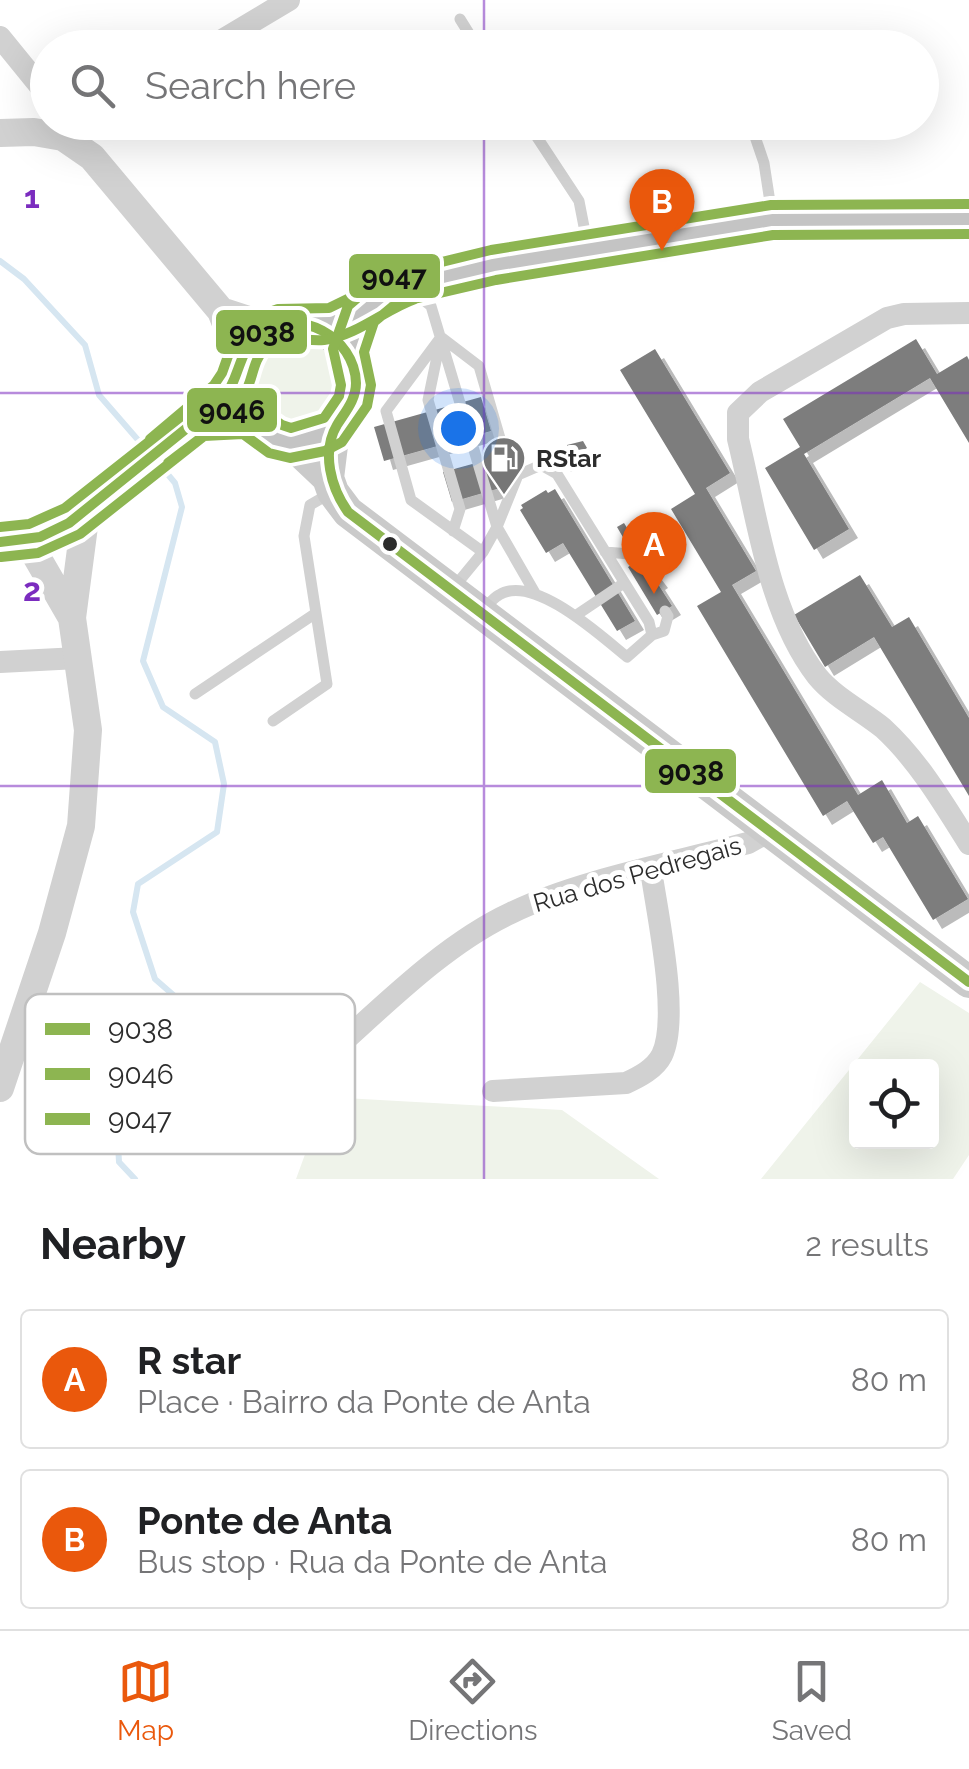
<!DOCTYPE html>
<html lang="en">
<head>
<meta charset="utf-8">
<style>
  body { margin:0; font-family:Raleway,sans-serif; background:#f6f6f6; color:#202124 }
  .controls { position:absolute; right:30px; bottom:30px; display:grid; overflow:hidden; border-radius:10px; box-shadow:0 10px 40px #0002 }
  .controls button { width:90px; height:90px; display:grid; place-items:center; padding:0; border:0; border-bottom:2px solid #e0e0e0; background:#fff; color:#202124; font:50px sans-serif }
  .you { position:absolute; left:458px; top:428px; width:35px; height:35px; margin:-25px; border:8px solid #fff; border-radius:50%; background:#1a73e8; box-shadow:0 0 0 15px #1a73e833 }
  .badge { display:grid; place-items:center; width:65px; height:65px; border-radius:50%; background:#ea580c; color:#fff; font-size:32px; font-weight:700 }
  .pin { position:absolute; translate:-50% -82px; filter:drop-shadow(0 2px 5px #0008) }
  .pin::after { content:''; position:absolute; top:52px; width:35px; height:30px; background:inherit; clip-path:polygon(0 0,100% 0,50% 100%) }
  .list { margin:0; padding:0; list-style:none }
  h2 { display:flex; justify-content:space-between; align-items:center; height:130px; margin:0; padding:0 40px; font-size:42px }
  h2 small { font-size:32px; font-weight:400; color:#757577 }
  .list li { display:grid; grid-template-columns:65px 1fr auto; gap:30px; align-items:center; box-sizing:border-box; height:140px; margin:0 20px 20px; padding:0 20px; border:2px solid #e0e0e0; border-radius:10px }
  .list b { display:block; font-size:38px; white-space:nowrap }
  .list p { margin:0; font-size:32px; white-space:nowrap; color:#757577 }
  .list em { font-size:32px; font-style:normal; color:#757577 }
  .icon { flex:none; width:55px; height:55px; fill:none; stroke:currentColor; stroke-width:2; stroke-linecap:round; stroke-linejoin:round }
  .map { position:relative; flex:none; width:969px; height:1179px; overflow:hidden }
  .search { position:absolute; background:#fff; box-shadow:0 10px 40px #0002; left:30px; right:30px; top:30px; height:110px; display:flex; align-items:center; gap:25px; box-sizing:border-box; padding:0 35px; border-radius:55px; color:#757577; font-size:38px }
  .sheet { height:450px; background:#fff }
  nav { display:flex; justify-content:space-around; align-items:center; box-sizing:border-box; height:140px; border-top:2px solid #e0e0e0; background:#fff; font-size:28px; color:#757577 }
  nav a { display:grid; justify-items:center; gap:5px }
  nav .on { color:#ea580c }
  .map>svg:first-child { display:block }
</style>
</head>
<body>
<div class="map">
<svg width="969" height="1179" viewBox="0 0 969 1179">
  <defs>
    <filter id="shadow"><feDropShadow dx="9" dy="9" stdDeviation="0" flood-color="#0004"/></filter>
  </defs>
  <rect width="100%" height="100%" fill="#fff"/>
  <path fill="#eff3ea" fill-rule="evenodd" d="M257 382a41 41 0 1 1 82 0a41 41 0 1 1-82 0Z
    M 920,982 L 969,1013 L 969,1155 L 953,1179 L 761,1179 ZM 932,1066 L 932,1142 L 856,1142 L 856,1066 Z
    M 326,1097 L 562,1110 L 659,1179 L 296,1179 Z"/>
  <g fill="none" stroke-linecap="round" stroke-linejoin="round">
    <path stroke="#d6e6f1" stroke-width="6" d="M 0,261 L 24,279 L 85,345 L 99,395 L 145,448
      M 135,1179 L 119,1162 L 116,1108 L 140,1070 L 194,1062 L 203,1041 L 202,1020 L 155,979 L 133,912 L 138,884 L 217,832 L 224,784 L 215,742 L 163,707 L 143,661 L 182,507 L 175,483 L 160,465"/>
  </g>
  <path fill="#7d7d7d" filter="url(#shadow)" d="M 916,339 L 937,374 L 967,356 L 969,360 L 969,443 L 930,378 L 804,454 L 849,529 L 814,550 L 765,468 L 800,447 L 783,419 Z
    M 655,349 L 730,473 L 706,488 L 756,571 L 732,585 L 858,795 L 882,780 L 907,823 L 918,816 L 968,899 L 933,920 L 883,837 L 873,843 L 847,801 L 823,816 L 697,606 L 721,592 L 671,509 L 695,494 L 620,370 Z
    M 481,397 L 491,431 L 384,461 L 374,427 Z
    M 583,441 L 587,448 L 562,463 L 557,455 L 568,448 L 567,445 Z
    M 498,457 L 507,486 L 452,502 L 443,472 Z
    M 555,489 L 635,621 L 617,631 L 563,543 L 546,553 L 520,510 L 523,508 L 521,505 L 546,490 L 548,493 Z
    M 624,523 L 631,534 L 624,539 L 617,527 Z
    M 643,558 L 659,579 L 656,581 L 672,606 L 657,615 L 628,567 Z
    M 860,575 L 892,627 L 909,617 L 969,718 L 969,796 L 874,637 L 825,667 L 794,615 Z"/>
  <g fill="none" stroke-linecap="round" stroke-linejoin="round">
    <path stroke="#d1d1d1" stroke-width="11" d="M 460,19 L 478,48
      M 527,122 L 579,201 L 587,242
      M 750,122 L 764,163 L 772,215
      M 413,292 L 431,306 L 497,527 L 483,552 L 455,586
      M 441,337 L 386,411 L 411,500 L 483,552
      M 441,337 L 479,366 L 513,483
      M 440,342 L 428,400 L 460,509 L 453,531
      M 605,552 L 630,554 L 635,562
      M 535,593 L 497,527 L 518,475 L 541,465 L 557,474 L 649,622 L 652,635
      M 482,611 C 487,606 493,598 499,595 C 533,573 601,636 627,657 L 652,635 L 664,631 L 668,616 L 665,611
      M 575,616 L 624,583
      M 195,694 L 316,613
      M 273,721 L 327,684 L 304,536 L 310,505 L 329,494"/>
    <path stroke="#d1d1d1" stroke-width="22" d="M 0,37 L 48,96
      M 209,48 L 289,0
      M 969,313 L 904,314 L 887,318 L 760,392 L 738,413 L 738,439 C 757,515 768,613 817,676 C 834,697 862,711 883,728 C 918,760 944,804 969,844
      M 0,662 L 78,658
      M 317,1065 C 376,1014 440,946 511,913 C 579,880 673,863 748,843 L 770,831
      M 493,1091 L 626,1083 C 639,1077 655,1069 662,1055 C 680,1017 657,913 651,870"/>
    <path stroke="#d1d1d1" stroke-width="28" d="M 0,133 L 34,132 L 63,137 L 92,157 L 221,311 L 240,359
      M 221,311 L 270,327
      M 27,540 L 72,618
      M 0,1088 L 52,933 L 81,826 L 88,730 L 72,618 L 86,511"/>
    <path stroke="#cacaca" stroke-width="32" d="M 291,443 L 328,478 L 333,492 L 348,512 L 969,982
      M 328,478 L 334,429"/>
    <path stroke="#c4c4c4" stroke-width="35" d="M236 382a60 60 0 1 1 120 0a60 60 0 1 1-120 0Z
      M 318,326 L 361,313 L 385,294 L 406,286 L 493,265 L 588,248 L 772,220 L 969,219
      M 0,542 L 33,539 L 73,521 L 198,421 L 235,383"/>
    <g stroke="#fff" stroke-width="18">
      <path id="bus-1" d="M 0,542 L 40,537 L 69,523 L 223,399 C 240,379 238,350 260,333 C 299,306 355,337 356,383 C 356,400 345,412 337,425 C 321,452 331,488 348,512 L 969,982"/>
    </g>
    <g stroke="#fff" stroke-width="18">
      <path id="bus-2" d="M 168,463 C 194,442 224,424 243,397 C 253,382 252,361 265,348 C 282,332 303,342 324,340 C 358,335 384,310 415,299
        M 1,557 L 38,553 L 80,534 L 204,436 L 243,434 L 269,453 L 290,458 L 325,451 L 342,442 L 367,406 L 371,385 L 364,352 L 374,322 L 392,307 L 410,300 L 496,280 L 773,235 L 969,234"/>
    </g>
    <g stroke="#fff" stroke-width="18">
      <path id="bus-3" d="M 150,439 L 214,385 L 222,373 L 233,342 L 256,317 L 278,309 L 329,308 L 405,271
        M 0,527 L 29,524 L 65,508 L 193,407 L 252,404 L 282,425 L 291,428 L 324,418 L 339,396 L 341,385 L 333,349 L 348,306 L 377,281 L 401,272 L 491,250 L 771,205 L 969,204"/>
    </g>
    <use href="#bus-1" stroke="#8db551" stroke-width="10"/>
    <use href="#bus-2" stroke="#8db551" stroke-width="10"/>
    <use href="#bus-3" stroke="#8db551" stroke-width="10"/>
  </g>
  <path fill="none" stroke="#7b2cbf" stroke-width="2.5" stroke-opacity="0.55" d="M 484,0 L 484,48M 484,122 L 484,1179M 0,393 L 969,393M 0,786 L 969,786"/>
  <defs>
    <g id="fuel-pin" transform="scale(2.25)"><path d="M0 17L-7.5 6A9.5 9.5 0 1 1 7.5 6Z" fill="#767676" stroke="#fff"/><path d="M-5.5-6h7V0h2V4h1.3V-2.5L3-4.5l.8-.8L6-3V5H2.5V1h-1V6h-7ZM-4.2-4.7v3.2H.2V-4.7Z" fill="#fff"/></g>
  </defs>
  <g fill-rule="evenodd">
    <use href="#fuel-pin" x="504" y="458"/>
  </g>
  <circle fill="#2c2c2c" stroke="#fff" stroke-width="4" cx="390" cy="544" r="9"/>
  <g text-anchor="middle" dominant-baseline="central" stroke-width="10" stroke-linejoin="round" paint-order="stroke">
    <g font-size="25" font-weight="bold" fill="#2c2c2c" stroke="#fff" text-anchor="start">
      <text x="536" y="458">RStar</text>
    </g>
    <g font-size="25" fill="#2c2c2c" stroke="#fff">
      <text transform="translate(637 874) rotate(-16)">Rua dos Pedregais</text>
    </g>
  </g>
  <rect x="25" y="994" width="330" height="160" rx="15" fill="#fff" stroke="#c0c0c0" stroke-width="2.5"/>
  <rect x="45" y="1023" width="45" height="12" fill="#8db551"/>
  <rect x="45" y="1068" width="45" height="12" fill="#8db551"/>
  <rect x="45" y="1113" width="45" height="12" fill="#8db551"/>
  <g font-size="28" fill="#2c2c2c">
    <text x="108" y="1039">9038</text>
    <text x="108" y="1084">9046</text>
    <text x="108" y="1129">9047</text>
  </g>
  <g font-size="32" text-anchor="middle" font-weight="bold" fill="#7b2cbf" stroke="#fff" stroke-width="10" stroke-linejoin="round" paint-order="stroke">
    <text x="32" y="208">1</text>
    <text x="32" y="601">2</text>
  </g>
  <g stroke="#fff" stroke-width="4">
    <rect x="347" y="252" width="95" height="48" rx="10" fill="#8db551"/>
    <rect x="214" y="308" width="95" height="48" rx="10" fill="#8db551"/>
    <rect x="185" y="386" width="94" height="48" rx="10" fill="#8db551"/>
    <rect x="643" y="747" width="95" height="48" rx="10" fill="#8db551"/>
  </g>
  <g font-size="28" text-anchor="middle" font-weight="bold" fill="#111">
    <text x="394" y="286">9047</text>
    <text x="262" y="342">9038</text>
    <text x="232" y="420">9046</text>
    <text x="691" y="781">9038</text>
  </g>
</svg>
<div class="controls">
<button><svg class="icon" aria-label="locate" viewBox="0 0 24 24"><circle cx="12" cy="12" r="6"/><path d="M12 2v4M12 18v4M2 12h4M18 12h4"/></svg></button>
</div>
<div class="you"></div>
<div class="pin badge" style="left:654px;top:594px">A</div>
<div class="pin badge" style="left:662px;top:251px">B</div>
<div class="search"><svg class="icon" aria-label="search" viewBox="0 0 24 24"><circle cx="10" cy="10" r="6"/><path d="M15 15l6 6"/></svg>Search here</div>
</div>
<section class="sheet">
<h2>Nearby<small>2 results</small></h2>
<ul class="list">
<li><span class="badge">A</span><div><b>R star</b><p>Place · Bairro da Ponte de Anta</p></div><em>80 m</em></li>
<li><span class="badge">B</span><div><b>Ponte de Anta</b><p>Bus stop · Rua da Ponte de Anta</p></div><em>80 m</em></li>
</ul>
</section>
<nav>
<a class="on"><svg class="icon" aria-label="map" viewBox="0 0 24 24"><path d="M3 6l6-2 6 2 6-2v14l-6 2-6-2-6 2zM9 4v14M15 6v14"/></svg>Map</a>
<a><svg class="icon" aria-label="directions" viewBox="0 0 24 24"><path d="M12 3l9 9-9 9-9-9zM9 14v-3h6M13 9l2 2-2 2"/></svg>Directions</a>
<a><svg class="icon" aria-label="saved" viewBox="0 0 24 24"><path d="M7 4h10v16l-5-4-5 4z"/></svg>Saved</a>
</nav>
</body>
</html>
